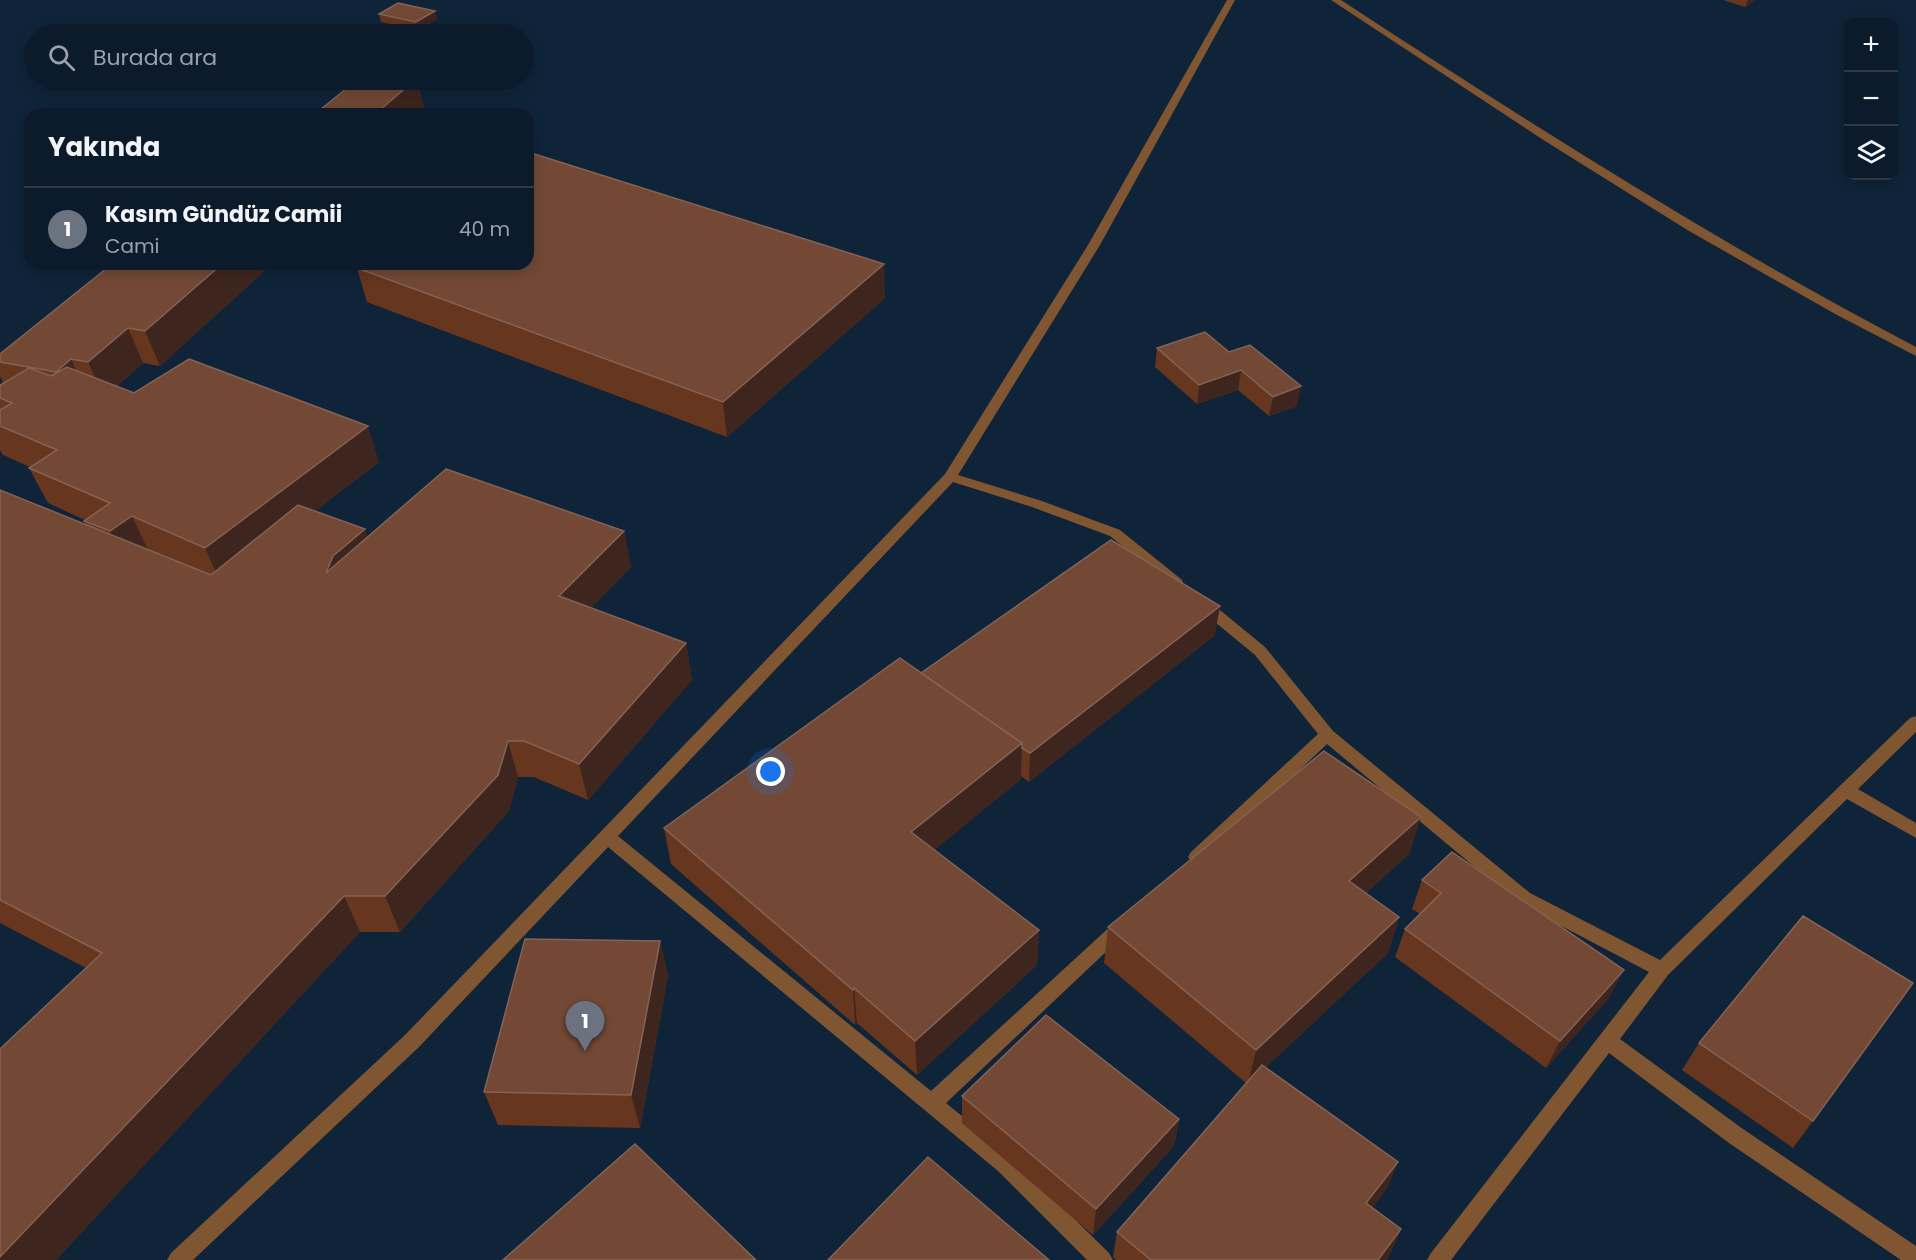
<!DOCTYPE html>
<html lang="tr">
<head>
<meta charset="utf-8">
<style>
  body { margin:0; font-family:Poppins,sans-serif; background:#1a2837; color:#f1f3f6 }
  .controls { position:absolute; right:18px; top:18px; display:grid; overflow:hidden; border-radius:12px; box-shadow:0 3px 15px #0003 }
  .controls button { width:54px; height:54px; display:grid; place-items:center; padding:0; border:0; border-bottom:2px solid #2c3947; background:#0c1b2b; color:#f1f3f6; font:30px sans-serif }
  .you { position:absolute; left:771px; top:772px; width:21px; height:21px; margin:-15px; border:4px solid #fff; border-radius:50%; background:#1a73e8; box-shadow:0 0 0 9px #1a73e833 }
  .badge { display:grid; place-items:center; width:39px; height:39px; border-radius:50%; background:#ea580c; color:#fff; font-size:20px; font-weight:700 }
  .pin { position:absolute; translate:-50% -50px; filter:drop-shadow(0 2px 3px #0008) }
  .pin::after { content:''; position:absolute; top:32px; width:21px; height:18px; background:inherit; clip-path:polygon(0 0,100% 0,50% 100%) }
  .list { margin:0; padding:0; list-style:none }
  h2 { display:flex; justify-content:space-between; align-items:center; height:78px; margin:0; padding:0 24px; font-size:26px }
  h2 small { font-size:20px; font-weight:400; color:#9aa1a9 }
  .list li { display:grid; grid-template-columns:39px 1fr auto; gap:18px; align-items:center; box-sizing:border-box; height:84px; padding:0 24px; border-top:2px solid #2c3947 }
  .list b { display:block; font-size:22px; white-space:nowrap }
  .list p { margin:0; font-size:20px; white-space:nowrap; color:#9aa1a9 }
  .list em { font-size:20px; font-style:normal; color:#9aa1a9 }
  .icon { flex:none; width:33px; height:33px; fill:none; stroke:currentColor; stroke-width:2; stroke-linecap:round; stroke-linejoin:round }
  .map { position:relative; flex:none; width:1916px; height:1260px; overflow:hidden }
  .search { position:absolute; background:#0c1b2b; box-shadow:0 3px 15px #0003; left:24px; top:24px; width:510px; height:66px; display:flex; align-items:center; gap:15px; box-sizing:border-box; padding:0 21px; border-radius:33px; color:#9aa1a9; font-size:22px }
  .panel { position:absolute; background:#0c1b2b; box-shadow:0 3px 15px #0003; left:24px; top:108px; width:510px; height:162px; border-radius:18px }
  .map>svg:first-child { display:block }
</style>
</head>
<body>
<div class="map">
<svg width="1916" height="1260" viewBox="0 0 1916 1260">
  <rect width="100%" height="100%" fill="#102439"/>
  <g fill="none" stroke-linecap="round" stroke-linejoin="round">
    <path fill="#7f5532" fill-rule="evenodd" d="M 1227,0 L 1235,0 L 1100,245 L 958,475 L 1042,501 L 1120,530 L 1181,579 L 1183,582 L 1181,585 L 1171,585 L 1110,536 L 1032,507 L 953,482 L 618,836 L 931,1091 L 1114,923 L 1120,921 L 1126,923 L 1129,928 L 1126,933 L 946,1103 L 1012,1157 L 1109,1253 L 1113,1260 L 1087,1260 L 998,1171 L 608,847 L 419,1047 L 193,1260 L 167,1260 L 171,1253 L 405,1035 L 945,474 L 1088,245 Z
      M 1331,0 L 1341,0 C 1529,123 1717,243 1916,347 L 1916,356 L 1837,315 L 1689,231 L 1545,141 Z
      M 1204,600 L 1209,601 L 1265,647 L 1333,731 L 1530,893 L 1660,960 L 1910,718 L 1916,716 L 1916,732 L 1858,789 L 1916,823 L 1916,838 L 1847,799 L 1668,975 L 1620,1039 L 1743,1129 L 1916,1246 L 1916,1260 L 1901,1260 L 1729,1143 L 1609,1053 L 1451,1260 L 1427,1260 L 1431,1253 L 1649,972 L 1518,903 L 1327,744 L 1203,862 L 1197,864 L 1191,862 L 1188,857 L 1191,852 L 1318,734 L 1255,655 L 1199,609 L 1197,605 Z"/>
  </g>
  <path fill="#66361f" d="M 1723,0 L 1756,0 L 1745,7 Z
    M 379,14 L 437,19 L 418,30 L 381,22 Z
    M 272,264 L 160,366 L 143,363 L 117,386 L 134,393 L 379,462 L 315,511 L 367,537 L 624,531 L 631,567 L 591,608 L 686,643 L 692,680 L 588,800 L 534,777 L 518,777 L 509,811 L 400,932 L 360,932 L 56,1260 L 0,1260 L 86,968 L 0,923 L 0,490 L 86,525 L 84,521 L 85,520 L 48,503 L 29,468 L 30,467 L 3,455 L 0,450 L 0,385 L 3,383 L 0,376 L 0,354 Z
    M 357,268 L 885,298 L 727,437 L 367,302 Z
    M 1157,348 L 1229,352 L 1297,406 L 1269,416 L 1238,390 L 1197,404 L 1155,367 Z
    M 1215,635 L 1029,782 L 1021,776 L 1021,779 L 934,850 L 1039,930 L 1037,965 L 917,1075 L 857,1023 L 855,1025 L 671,864 L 664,828 Z
    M 1410,853 L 1366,893 L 1399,917 L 1388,953 L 1266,1067 L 1398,1162 L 1387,1188 L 1372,1208 L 1401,1229 L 1390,1254 L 1386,1260 L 1116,1260 L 1113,1257 L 1117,1232 L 1246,1083 L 1104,963 L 1108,927 Z
    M 1422,880 L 1609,998 L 1546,1068 L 1395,957 L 1405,929 L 1420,914 L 1412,909 Z
    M 660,941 L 668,976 L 640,1128 L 498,1125 L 484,1092 Z
    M 1699,1043 L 1813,1121 L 1793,1148 L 1682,1070 Z
    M 962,1096 L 1179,1119 L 1174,1146 L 1093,1235 L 962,1123 Z"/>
  <path fill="#3e261f" d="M 1748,0 L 1756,0 L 1745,7 Z
    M 435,11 L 437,19 L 418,30 L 416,22 Z
    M 415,80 L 417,80 L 425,110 L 420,114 L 375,114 Z
    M 222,264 L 272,264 L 160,366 L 145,331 Z
    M 884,264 L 885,298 L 727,437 L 723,402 Z
    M 128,328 L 143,363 L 104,397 L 88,362 Z
    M 71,359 L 87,394 L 73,407 L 56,372 Z
    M 1241,370 L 1238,390 L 1197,404 L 1199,385 Z
    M 1301,386 L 1297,406 L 1269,416 L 1273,397 Z
    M 368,426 L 379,462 L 221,584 L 205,548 Z
    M 132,516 L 149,552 L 127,568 L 110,531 Z
    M 365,529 L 377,566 L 326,573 L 333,556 Z
    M 624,531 L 631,567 L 568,632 L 559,596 Z
    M 1220,606 L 1215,635 L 1029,782 L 1030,753 Z
    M 686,643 L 692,680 L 588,800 L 579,764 Z
    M 508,741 L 518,777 L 509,811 L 400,932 L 385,896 Z
    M 1022,743 L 1021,779 L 912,868 L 911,832 Z
    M 1421,817 L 1410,853 L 1339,917 L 1349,881 Z
    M 344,896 L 360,932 L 56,1260 L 0,1260 L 0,1257 Z
    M 1399,917 L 1388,953 L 1248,1084 L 1256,1050 Z
    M 1039,930 L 1037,965 L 917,1075 L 915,1041 Z
    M 660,941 L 668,976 L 640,1128 L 631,1095 Z
    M 1624,970 L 1609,998 L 1546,1068 L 1560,1041 Z
    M 854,988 L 857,1023 L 855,1025 L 853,990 Z
    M 1179,1119 L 1174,1146 L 1093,1235 L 1096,1209 Z
    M 1398,1162 L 1387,1188 L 1356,1228 L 1366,1203 Z
    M 1401,1229 L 1390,1254 L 1386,1260 L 1378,1260 Z"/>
  <path fill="#734936" stroke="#846355" stroke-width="1.5" d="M 398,3 L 435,11 L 416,22 L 379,14 Z
    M 357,80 L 415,80 L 375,114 L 315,114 Z
    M 528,152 L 884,264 L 723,402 L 357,268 L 363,264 L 528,264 Z
    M 112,264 L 222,264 L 145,331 L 128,328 L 88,362 L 71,359 L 56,372 L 0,362 L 0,354 Z
    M 1205,332 L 1229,352 L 1250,345 L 1301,386 L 1273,397 L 1241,370 L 1199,385 L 1157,348 Z
    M 189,359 L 368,426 L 205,548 L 132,516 L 110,531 L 84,521 L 110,503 L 29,468 L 57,450 L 0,426 L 0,410 L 12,403 L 0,398 L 0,385 L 29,368 L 51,376 L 67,367 L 134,393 Z
    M 446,469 L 624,531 L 559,596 L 686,643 L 579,764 L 524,741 L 508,741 L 498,775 L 385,896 L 344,896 L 0,1257 L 0,1049 L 102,953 L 0,900 L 0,490 L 211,575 L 298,505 L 365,529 L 333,556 L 326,573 Z
    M 1111,540 L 1220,606 L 1030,753 L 1022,748 L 1022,743 L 921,673 Z
    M 900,658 L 1022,743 L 911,832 L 1039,930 L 915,1041 L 854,988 L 853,990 L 664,828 Z
    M 1324,751 L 1421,817 L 1349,881 L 1399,917 L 1256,1050 L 1108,927 Z
    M 1452,852 L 1624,970 L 1560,1041 L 1405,929 L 1441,893 L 1422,880 Z
    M 1803,916 L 1913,983 L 1813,1121 L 1699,1043 Z
    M 525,939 L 660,941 L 631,1095 L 484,1092 Z
    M 1046,1015 L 1179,1119 L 1096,1209 L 962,1096 Z
    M 1262,1065 L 1398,1162 L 1366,1203 L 1401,1229 L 1378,1260 L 1151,1260 L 1117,1232 Z
    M 635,1144 L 756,1260 L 503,1260 Z
    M 928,1157 L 1049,1260 L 828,1260 Z"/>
</svg>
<div class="controls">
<button>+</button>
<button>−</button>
<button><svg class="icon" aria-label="layers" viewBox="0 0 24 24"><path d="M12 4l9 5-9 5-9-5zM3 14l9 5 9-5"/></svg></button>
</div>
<div class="you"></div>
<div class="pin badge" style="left:585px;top:1051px;background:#6b7280">1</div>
<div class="search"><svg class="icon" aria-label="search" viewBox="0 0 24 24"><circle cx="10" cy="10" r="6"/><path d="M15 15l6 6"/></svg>Burada ara</div>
<section class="panel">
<h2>Yakında<small></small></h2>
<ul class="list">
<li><span class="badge" style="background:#6b7280">1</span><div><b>Kasım Gündüz Camii</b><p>Cami</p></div><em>40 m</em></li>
</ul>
</section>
</div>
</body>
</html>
